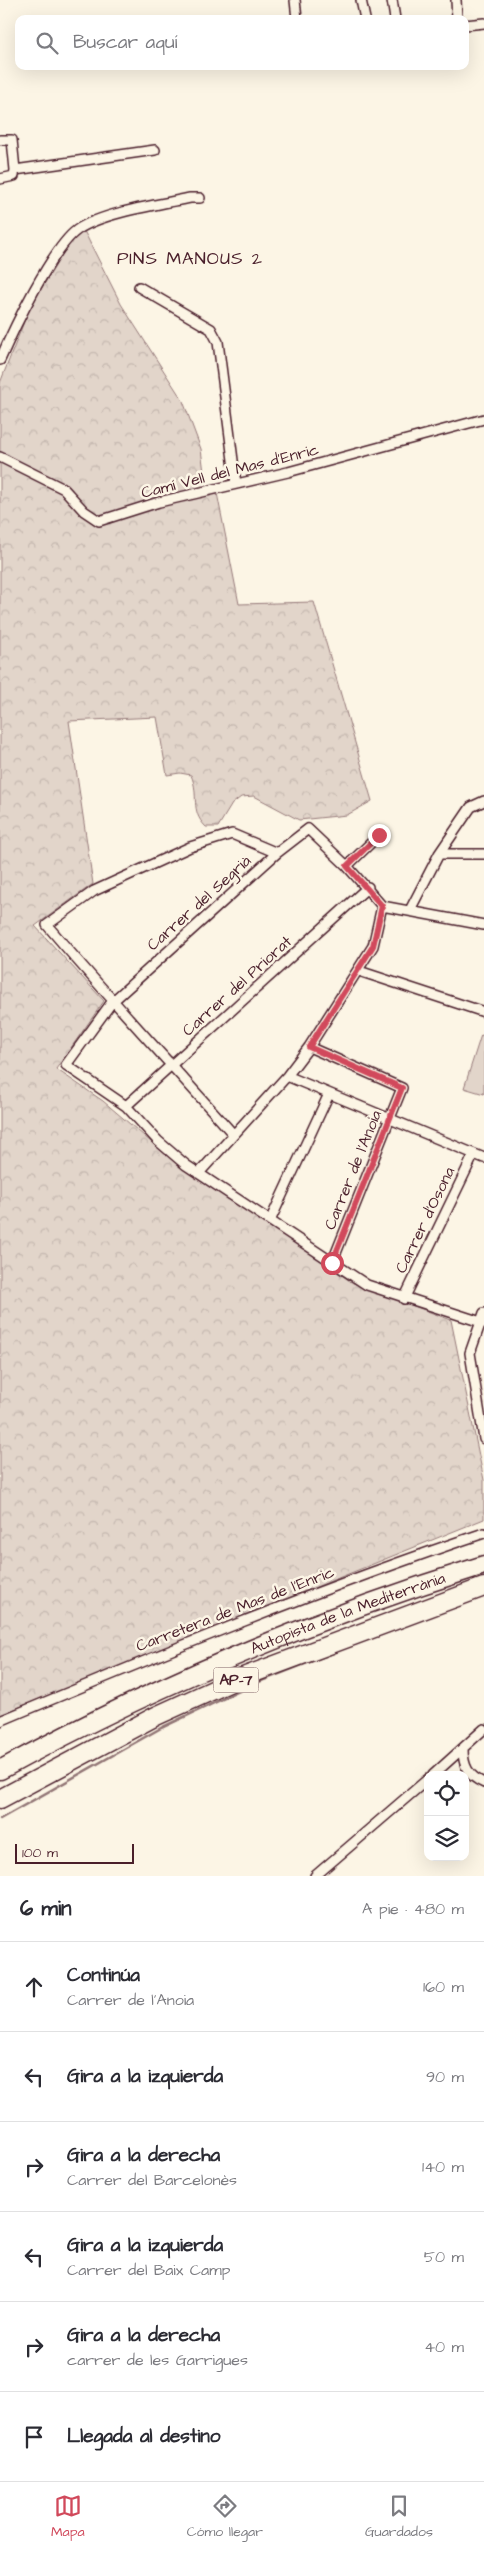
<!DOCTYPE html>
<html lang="es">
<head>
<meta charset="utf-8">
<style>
  body { margin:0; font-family:"Architects Daughter",sans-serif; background:#f7f7f7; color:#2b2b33 }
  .controls { position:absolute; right:15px; bottom:15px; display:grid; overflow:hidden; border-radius:10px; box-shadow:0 5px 20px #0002 }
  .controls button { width:45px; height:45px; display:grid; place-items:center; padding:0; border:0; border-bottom:1px solid #e1e1e2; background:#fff; color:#2b2b33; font:25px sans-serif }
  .scale { position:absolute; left:15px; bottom:12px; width:119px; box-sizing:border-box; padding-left:5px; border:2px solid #4a1f2b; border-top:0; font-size:14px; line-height:18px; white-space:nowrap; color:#4a1f2b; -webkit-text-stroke:4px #fcf5e5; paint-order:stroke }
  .stop { position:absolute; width:15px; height:15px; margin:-11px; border:4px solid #d1495b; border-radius:50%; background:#fff }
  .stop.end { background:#d1495b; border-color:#fff; box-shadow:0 1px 5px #0008 }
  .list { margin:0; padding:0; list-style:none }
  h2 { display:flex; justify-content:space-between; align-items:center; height:65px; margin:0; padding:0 20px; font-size:21px }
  h2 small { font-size:16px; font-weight:400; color:#7c7c81 }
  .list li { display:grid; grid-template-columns:32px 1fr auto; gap:15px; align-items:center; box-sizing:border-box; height:90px; padding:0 20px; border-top:1px solid #e1e1e2 }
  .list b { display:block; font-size:19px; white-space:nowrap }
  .list p { margin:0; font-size:16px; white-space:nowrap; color:#7c7c81 }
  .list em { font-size:16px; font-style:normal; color:#7c7c81 }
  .icon { flex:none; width:28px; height:28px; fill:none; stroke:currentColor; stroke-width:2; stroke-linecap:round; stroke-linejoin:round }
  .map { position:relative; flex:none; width:484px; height:1876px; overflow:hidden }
  .search { position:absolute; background:#fff; box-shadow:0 5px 20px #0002; left:15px; right:15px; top:15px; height:55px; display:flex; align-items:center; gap:12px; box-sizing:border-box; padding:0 18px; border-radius:10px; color:#7c7c81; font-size:19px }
  .sheet { height:605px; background:#fff }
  nav { display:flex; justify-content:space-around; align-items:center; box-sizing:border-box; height:70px; border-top:1px solid #e1e1e2; background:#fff; font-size:14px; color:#7c7c81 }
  nav a { display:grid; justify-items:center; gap:2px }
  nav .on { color:#d1495b }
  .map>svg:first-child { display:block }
</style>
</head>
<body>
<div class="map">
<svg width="484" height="1876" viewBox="0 0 484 1876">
  <defs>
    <pattern id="forest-crowns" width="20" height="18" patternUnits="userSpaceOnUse" patternTransform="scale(1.25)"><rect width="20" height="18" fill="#e2d5ca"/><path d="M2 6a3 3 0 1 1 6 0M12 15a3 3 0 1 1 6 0" fill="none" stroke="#c3b6ae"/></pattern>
  </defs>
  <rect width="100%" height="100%" fill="#fcf5e5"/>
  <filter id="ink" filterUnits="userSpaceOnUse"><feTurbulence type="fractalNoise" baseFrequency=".02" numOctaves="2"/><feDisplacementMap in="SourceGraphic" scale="10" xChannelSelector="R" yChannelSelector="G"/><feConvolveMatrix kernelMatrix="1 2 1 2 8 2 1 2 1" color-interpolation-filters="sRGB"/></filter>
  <g filter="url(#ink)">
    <path fill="url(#forest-crowns)" stroke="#967a7a" d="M 84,231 L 121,304 L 183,401 L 201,449 L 207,496 L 217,493 L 239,604 L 314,602 L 372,801 L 347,815 L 299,820 L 254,796 L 241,797 L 232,804 L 218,827 L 206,827 C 189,810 200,796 191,775 L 180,773 L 167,775 L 157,717 L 69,721 L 93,884 L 35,926 L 104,1001 L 56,1069 L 103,1101 L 164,1153 L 353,1283 L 451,1320 L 484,1480 L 484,1519 L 0,1715 L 0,383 L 29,309 L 68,245 L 75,236 Z"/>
    <path fill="#e2d5ca" stroke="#967a7a" d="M 481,1035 L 484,1036 L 484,1094 L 464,1088 Z"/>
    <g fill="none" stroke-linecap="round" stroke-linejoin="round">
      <path stroke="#917474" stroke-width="2.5" d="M 0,1819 L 161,1728 L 256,1683 L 333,1653"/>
      <g stroke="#4a1f2b" stroke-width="12">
        <path id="street" d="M 295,0 L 297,19
          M 361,0 L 365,19
          M 392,0 L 395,19
          M 456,0 L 457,19
          M 465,25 L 484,23
          M 0,140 L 12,140 L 15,170
          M 0,179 L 14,176 L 15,170 L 155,150
          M 139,287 L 211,329 L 218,342 L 236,484
          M 0,360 C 13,330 52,248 77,230 C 101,213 160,204 190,198 L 200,198
          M 0,457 L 64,489 L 84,511 L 99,521 L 159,502 L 288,472 L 484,419
          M 439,854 L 484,854
          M 347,866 L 379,835
          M 410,910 L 439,854 L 471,807 L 484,801
          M 484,925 L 382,906 L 347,866 L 308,829 L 277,853 L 112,1002 L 66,1065 L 126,1106 L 158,1141 L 186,1165 L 367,1285 L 484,1323
          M 359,971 L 484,1012
          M 309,1047 L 402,1088 L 332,1263
          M 287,1076 L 484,1158
          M 126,1106 L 368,887
          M 233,1134 C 171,1064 107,996 47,925 L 94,891 L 190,847 L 232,834 L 277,853
          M 200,1172 L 287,1076 L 309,1047 L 373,946 L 382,906
          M 270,1221 L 329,1094
          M 404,1299 L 474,1154
          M 484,1313 L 470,1353 L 484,1439
          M 0,1721 C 160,1654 320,1588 484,1533
          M 463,1749 C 463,1766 468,1776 484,1783
          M 433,1775 L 484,1729
          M 315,1876 L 428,1779"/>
      </g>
      <g stroke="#4a1f2b" stroke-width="21">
        <g id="highway">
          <path id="s1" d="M 0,1770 C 154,1686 316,1617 484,1565"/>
          <path d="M 0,1799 L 156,1716 L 235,1680 L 484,1587"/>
        </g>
      </g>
      <use href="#street" stroke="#fcf5e5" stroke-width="9"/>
      <use href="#highway" stroke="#fcf5e5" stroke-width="18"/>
    </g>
  </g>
  <g fill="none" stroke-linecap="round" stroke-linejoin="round" filter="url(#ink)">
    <path stroke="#d1495b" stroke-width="6" d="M 332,1263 L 402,1088 L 309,1047 L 373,946 L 382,906 L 347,866 L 379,835"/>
  </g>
  <g text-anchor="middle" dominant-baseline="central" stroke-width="5" stroke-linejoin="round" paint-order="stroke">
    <rect fill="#fcf5e5" stroke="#7f5f63" stroke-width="1" x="213.5" y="1667.5" width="45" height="25" rx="4"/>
    <g font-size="15" font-weight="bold" fill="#4a1f2b">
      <text x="236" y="1680">AP-7</text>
    </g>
    <g font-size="16" fill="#4a1f2b" stroke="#fcf5e5">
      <text transform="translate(230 471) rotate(-14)">Camí Vell del Mas d'Enric</text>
      <text transform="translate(199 903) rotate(-42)">Carrer del Segrià</text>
      <text transform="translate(237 986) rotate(-42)">Carrer del Priorat</text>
      <text transform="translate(353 1170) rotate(-68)">Carrer de l'Anoia</text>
      <text transform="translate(425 1220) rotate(-64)">Carrer d'Osona</text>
      <text transform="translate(235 1609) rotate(-21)">Carretera de Mas de l'Enric</text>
      <text stroke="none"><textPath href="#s1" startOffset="382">Autopista de la Mediterrània</textPath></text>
    </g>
    <g font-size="18" letter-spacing="1" fill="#4a1f2b" stroke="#fcf5e5">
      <text x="190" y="258">PINS MANOUS 2</text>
    </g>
  </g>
</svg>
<div class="controls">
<button><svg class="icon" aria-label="locate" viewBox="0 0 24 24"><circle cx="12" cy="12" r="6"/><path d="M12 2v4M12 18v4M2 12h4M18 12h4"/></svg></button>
<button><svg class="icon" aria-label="layers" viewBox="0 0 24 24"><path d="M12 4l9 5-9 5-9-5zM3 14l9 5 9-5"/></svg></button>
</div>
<div class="scale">100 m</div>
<div class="stop" style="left:332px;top:1263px"></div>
<div class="stop end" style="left:379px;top:835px"></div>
<div class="search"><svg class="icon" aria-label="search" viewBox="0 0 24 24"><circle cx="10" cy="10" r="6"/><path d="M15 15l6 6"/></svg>Buscar aquí</div>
</div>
<section class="sheet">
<h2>6 min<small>A pie · 480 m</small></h2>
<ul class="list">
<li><svg class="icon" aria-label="ahead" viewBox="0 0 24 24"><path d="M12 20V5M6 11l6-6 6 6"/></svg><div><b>Continúa</b><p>Carrer de l'Anoia</p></div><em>160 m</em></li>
<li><svg class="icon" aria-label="left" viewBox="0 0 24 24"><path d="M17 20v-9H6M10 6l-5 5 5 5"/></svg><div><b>Gira a la izquierda</b></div><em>90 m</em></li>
<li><svg class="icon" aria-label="right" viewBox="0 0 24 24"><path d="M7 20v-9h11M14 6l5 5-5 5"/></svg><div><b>Gira a la derecha</b><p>Carrer del Barcelonès</p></div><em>140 m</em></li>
<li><svg class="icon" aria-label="left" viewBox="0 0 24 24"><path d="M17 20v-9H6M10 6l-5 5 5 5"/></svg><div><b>Gira a la izquierda</b><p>Carrer del Baix Camp</p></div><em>50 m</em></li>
<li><svg class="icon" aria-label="right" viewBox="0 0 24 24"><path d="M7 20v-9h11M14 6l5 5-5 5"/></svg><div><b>Gira a la derecha</b><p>carrer de les Garrigues</p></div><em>40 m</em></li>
<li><svg class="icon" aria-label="arrive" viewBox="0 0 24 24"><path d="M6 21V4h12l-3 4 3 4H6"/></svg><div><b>Llegada al destino</b></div></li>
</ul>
</section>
<nav>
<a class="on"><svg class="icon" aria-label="map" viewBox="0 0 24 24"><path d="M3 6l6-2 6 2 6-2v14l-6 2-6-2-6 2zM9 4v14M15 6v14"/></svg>Mapa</a>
<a><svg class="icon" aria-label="directions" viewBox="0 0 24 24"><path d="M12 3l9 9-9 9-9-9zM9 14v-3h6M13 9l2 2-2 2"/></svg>Cómo llegar</a>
<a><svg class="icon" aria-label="saved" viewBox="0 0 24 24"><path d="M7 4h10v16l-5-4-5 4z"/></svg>Guardados</a>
</nav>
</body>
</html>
